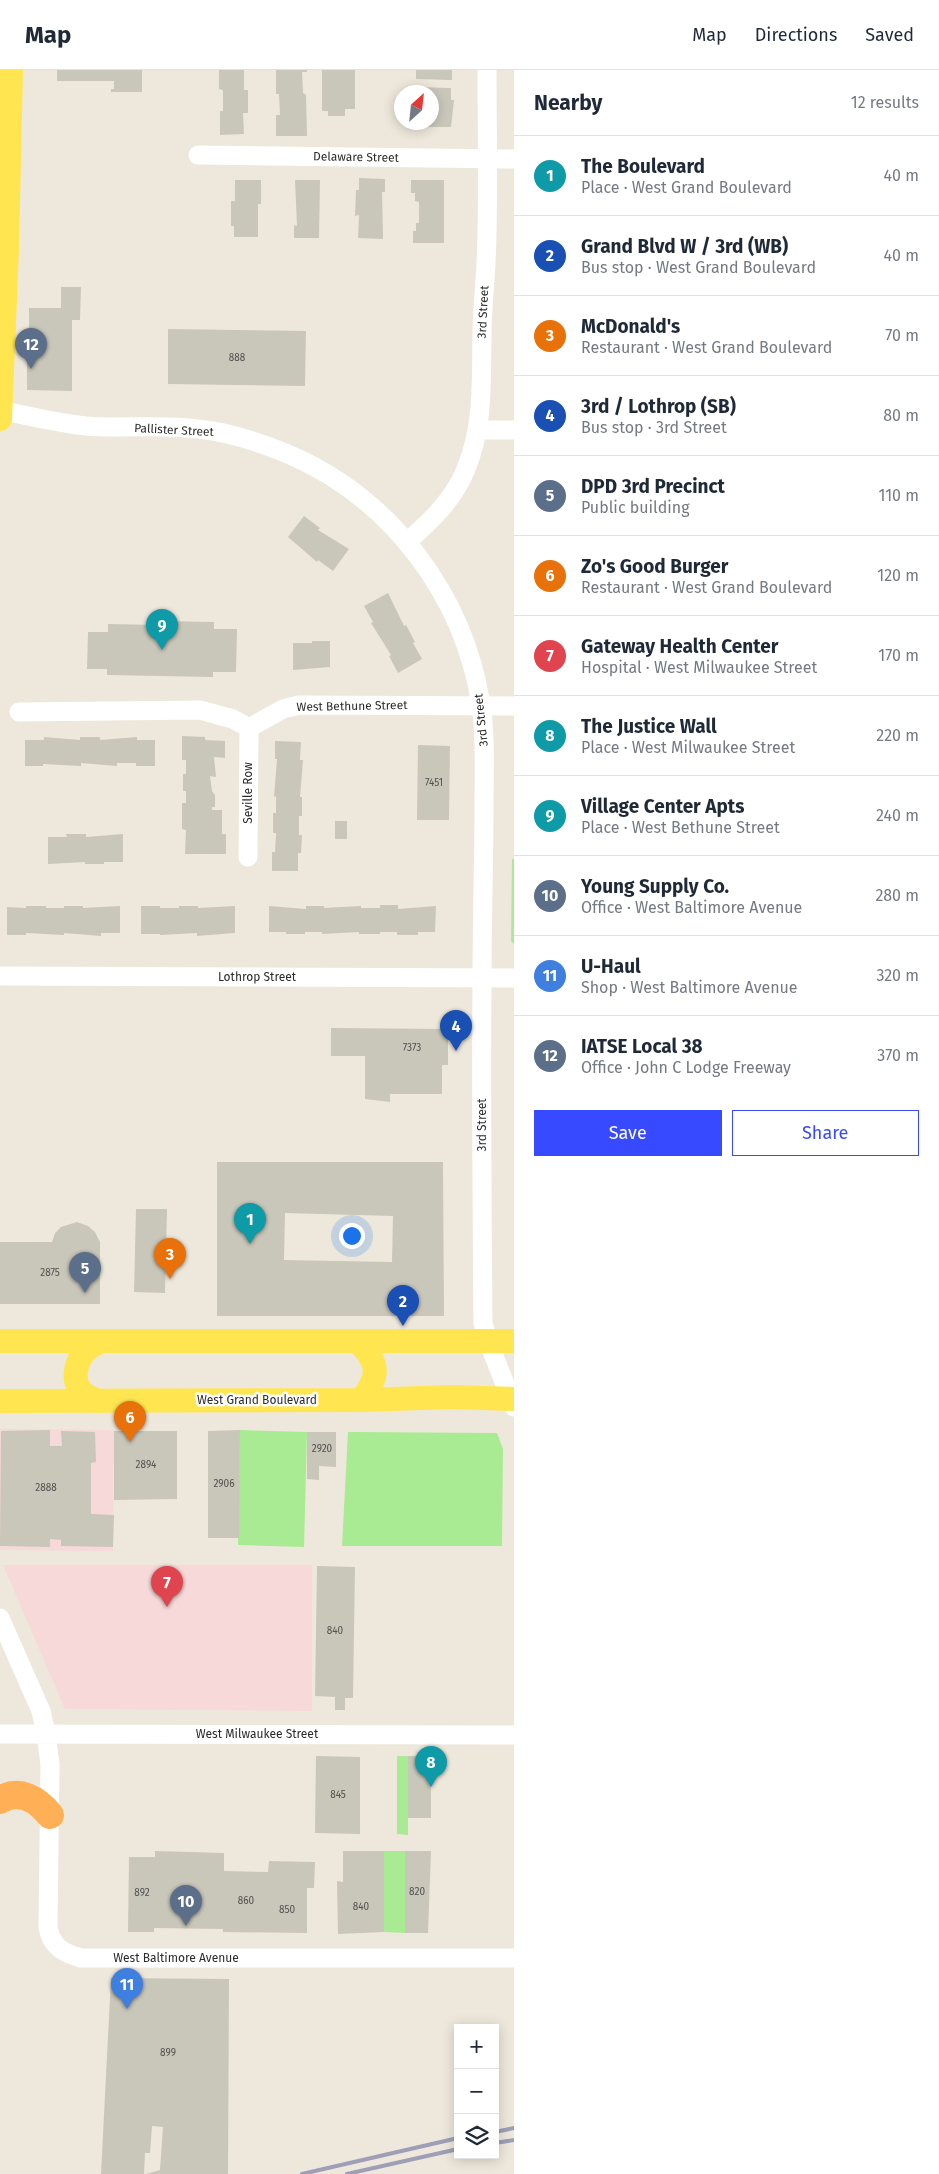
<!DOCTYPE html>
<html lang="en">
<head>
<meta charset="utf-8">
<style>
  body { margin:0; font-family:"Fira Sans",sans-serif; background:#f6f6f7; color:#1f2937 }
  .controls { position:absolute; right:15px; bottom:15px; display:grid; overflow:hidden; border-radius:0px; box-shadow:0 2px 12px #0003 }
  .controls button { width:45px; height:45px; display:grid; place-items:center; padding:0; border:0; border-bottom:1px solid #e0e1e3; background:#fff; color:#1f2937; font:25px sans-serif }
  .compass { position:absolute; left:394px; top:15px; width:45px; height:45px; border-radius:50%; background:#fff; box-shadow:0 2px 12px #0003; rotate:27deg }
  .you { position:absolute; left:351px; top:1165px; width:18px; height:18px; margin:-12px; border:4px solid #fff; border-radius:50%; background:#1a73e8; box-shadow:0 0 0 8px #1a73e833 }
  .badge { display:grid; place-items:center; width:32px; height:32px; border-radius:50%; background:#384aff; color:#fff; font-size:16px; font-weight:700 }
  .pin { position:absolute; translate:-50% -41px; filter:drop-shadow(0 1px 2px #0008) }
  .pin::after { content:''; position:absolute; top:26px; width:18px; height:15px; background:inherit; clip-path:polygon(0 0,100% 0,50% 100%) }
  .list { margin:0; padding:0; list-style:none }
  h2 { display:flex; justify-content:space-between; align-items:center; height:65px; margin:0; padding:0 20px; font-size:21px }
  h2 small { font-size:16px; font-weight:400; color:#747a83 }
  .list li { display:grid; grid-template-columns:32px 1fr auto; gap:15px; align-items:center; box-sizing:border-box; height:80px; padding:0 20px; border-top:1px solid #e0e1e3 }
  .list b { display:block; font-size:19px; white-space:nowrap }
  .list p { margin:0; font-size:16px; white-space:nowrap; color:#747a83 }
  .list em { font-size:16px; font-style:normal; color:#747a83 }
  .actions { display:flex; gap:10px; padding:15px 20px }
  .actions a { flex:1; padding:11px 0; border:1px solid #384aff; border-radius:0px; text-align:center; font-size:18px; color:#384aff }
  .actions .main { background:#384aff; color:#fff }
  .icon { flex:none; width:28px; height:28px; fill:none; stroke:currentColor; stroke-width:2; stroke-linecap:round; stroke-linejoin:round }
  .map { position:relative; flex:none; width:514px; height:2104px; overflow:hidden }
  header { display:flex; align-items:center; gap:30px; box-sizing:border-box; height:70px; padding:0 25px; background:#fff; border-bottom:1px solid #e0e1e3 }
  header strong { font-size:24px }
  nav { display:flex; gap:28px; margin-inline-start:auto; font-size:18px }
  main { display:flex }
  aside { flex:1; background:#fff }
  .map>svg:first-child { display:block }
</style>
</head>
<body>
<header>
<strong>Map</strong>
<nav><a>Map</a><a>Directions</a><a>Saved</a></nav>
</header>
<main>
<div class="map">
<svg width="514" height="2104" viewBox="0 0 514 2104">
  <rect width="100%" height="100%" fill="#eee8dc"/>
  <path fill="#f6d9d8" d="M 0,1359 L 114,1360 L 113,1481 L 0,1480 Z
    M 3,1495 L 312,1495 L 312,1641 L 65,1639 Z"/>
  <path fill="#a8eb92" d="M 512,789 L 514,789 L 514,874 L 511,871 Z
    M 240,1360 L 307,1362 L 304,1477 L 238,1475 Z
    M 348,1362 L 497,1363 L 503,1379 L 502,1476 L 342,1476 Z
    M 397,1686 L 408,1686 L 408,1765 L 397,1764 Z
    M 384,1781 L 405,1781 L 405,1863 L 384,1862 Z"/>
  <path fill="#c9c6ba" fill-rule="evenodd" d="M 57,0 L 142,0 L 142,22 L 111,22 L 111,19 L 114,19 L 114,11 L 57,11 Z
    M 219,0 L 244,0 L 244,20 L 248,20 L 248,43 L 243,43 L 244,64 L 220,65 L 220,41 L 223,41 L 223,20 L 219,19 Z
    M 276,0 L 307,0 L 307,2 L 302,2 L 303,23 L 306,25 L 307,66 L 276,66 L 276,45 L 280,45 L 279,24 L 276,24 Z
    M 322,0 L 355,0 L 355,39 L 345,39 L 345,46 L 328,46 L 328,41 L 322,41 Z
    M 416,0 L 452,0 L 452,10 L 416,9 Z
    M 415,17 L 451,18 L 451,30 L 454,30 L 451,57 L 415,57 L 415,52 L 432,52 L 432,22 L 415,22 Z
    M 359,108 L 385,109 L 385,122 L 382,122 L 383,169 L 358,168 L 359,145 L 355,146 L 356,120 L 359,120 Z
    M 235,110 L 261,110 L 261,134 L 258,134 L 258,167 L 234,167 L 234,156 L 231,156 L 231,131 L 235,131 Z
    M 295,110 L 320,110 L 319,168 L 294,168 L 294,155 L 297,156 Z
    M 411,110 L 444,110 L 444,173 L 413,173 L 413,161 L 416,161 L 416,153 L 419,153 L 419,132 L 415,131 L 415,123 L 411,123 Z
    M 61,217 L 81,217 L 80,250 L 72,250 L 72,321 L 27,320 L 27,290 L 31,290 L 31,283 L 29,283 L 29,238 L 61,238 Z
    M 168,259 L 306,261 L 305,316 L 168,314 Z
    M 304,446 L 320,458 L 318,460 L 349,479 L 333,501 L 318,490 L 317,492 L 288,467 Z
    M 388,523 L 404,556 L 406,555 L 415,572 L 413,573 L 422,589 L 398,603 L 389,586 L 391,585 L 371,553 L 373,552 L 364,536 Z
    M 159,551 L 214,552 L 214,559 L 237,559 L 236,602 L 213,602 L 213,607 L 107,605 L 107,599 L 87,599 L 88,562 L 108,562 L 108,554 L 159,555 Z
    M 312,571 L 330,571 L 330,597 L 293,600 L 293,573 L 312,573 Z
    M 182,666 L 205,667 L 205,670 L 225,671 L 225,688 L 214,687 L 216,707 L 210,706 L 212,721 L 215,725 L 215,737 L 212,737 L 212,740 L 222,740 L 222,764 L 226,764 L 226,784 L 185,784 L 186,760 L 182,759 L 182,733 L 186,733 L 186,721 L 183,721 L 183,704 L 186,704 L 186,690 L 182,690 Z
    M 44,667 L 80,670 L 80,667 L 100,667 L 100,670 L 137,667 L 137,670 L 155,670 L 155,696 L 136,696 L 136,693 L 117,693 L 117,696 L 81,693 L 81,696 L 43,694 L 43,696 L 25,696 L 25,670 L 44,670 Z
    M 275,671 L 301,672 L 300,690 L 303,690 L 300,727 L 302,727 L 302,746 L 299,746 L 299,765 L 302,765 L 301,783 L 298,783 L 298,801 L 272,801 L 272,782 L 275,782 L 276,763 L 273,763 L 273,743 L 276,743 L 276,726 L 274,727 L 277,689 L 275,689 Z
    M 418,675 L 450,676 L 449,750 L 417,750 Z
    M 335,751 L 347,751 L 347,769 L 335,769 Z
    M 66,764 L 86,764 L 86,767 L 123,764 L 123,792 L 104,792 L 104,794 L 85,794 L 85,792 L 48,794 L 48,767 L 67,767 Z
    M 380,835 L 398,835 L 398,839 L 436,836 L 435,862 L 418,862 L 418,865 L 397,865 L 397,862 L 380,862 L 380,864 L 359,864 L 359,862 L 322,864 L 322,862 L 305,862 L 305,864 L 286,864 L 286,862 L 269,862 L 269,836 L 306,839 L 306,836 L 324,836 L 324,838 L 361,836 L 361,838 L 380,838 Z
    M 26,836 L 46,836 L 46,838 L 64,838 L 64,836 L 83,836 L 83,838 L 120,836 L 120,863 L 101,863 L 101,866 L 64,863 L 64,865 L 26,863 L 26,865 L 7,865 L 7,837 L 26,838 Z
    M 141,836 L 160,836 L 160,838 L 179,838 L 179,836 L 198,836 L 198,838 L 235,836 L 235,863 L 197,866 L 197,863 L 160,865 L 160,864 L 141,864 Z
    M 331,958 L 448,959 L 448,995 L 442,995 L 442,1024 L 390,1024 L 390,1032 L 365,1029 L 365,986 L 331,986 Z
    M 217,1092 L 443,1092 L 444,1246 L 217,1246 ZM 285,1143 L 393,1146 L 392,1192 L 284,1190 Z
    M 136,1139 L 167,1139 L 165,1223 L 134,1222 Z
    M 77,1152 L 88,1156 L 95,1162 L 100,1172 L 100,1234 L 0,1234 L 0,1172 L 52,1172 L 55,1163 L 61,1157 Z
    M 50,1360 L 50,1376 L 62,1376 L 61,1361 L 95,1362 L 96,1392 L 91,1393 L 91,1444 L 114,1445 L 113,1477 L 61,1476 L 61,1470 L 50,1469 L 50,1477 L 0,1476 L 1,1361 Z
    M 240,1360 L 239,1468 L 208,1468 L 208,1361 Z
    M 114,1361 L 177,1361 L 177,1429 L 114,1430 Z
    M 307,1362 L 336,1362 L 336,1397 L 319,1396 L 319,1410 L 307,1409 Z
    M 317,1496 L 355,1497 L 353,1628 L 345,1628 L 345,1640 L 335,1640 L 335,1627 L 315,1626 Z
    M 316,1686 L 360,1687 L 360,1764 L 315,1763 Z
    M 408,1686 L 431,1686 L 431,1748 L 408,1748 Z
    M 155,1781 L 224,1783 L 224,1801 L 268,1802 L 269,1791 L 315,1792 L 314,1818 L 307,1818 L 307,1863 L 223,1862 L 223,1859 L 154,1858 L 154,1862 L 128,1862 L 129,1787 L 155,1787 Z
    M 343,1781 L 384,1781 L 384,1862 L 338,1864 L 337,1811 L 343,1812 Z
    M 405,1781 L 431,1781 L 428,1863 L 405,1863 Z
    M 111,1908 L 229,1909 L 228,2104 L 146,2104 L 160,2100 L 163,2057 L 152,2056 L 150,2083 L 145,2083 L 144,2104 L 101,2104 Z"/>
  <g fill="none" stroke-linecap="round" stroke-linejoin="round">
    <path stroke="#fff" stroke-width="19" d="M 198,85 L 514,89
      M 0,340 C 28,346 57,353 86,356 C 123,359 161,354 198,359 C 229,362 259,372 288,384 C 391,428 464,525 481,635 C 486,668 484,702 484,735 C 484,793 482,851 482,910 C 481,1024 482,1138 483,1253 L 488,1271 L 514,1337
      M 478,360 L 514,360
      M 407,472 C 431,451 454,429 466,399 C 484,355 481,311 482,265 C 482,241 485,217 486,193 C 489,129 487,64 487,0
      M 19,642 L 200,640 L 233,649 L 249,658
      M 249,658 L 283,639 L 299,635 L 514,636
      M 248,787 L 249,658
      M 0,906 L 514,908
      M 0,1548 L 41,1641 L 46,1664 L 50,1694 L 48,1857 C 51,1876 63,1883 81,1888 L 514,1888
      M 0,1664 L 514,1665"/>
    <path stroke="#ffe650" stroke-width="24" d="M 0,349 L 7,180 L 11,0
      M 0,1271 L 514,1271
      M 357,1271 C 380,1293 380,1306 361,1330
      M 0,1331 L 361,1330 L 453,1327 L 514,1329
      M 97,1331 C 93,1328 86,1326 83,1323 C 70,1311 76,1290 87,1279 C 91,1276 97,1274 101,1271"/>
    <path stroke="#ffaf56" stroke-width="28" d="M 0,1730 C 19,1718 37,1729 50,1745"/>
    <path stroke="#9e9fb7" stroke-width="4" d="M 495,2062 L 514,2058
      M 495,2073 L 514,2070
      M 302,2104 L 458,2068
      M 347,2104 L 458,2079"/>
  </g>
  <g text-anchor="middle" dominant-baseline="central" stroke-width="5" stroke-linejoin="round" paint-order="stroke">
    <g font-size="10" fill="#52524f">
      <text x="237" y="288">888</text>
      <text x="434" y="713">7451</text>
      <text x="412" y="978">7373</text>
      <text x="50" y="1203">2875</text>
      <text x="322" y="1379">2920</text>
      <text x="146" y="1395">2894</text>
      <text x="224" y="1414">2906</text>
      <text x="46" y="1418">2888</text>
      <text x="335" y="1561">840</text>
      <text x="338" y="1725">845</text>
      <text x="417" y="1822">820</text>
      <text x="142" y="1823">892</text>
      <text x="246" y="1831">860</text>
      <text x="361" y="1837">840</text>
      <text x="287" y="1840">850</text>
      <text x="168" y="1983">899</text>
    </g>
    <g font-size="12" fill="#2b2b2b" stroke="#fff">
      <text transform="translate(356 87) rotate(1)">Delaware Street</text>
      <text transform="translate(483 242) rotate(-87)">3rd Street</text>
      <text transform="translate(174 360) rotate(3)">Pallister Street</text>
      <text transform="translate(352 636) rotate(-1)">West Bethune Street</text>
      <text transform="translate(481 650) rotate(-96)">3rd Street</text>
      <text transform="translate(248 723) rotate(-90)">Seville Row</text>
      <text x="257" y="907">Lothrop Street</text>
      <text transform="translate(482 1055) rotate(-90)">3rd Street</text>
      <text x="257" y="1330">West Grand Boulevard</text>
      <text x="257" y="1664">West Milwaukee Street</text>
      <text x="176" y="1888">West Baltimore Avenue</text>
    </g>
  </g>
</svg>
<div class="controls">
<button>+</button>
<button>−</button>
<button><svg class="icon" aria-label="layers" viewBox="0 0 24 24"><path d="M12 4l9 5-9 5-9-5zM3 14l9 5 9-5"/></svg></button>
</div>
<svg class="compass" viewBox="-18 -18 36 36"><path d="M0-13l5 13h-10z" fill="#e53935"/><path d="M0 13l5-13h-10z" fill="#747a83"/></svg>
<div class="you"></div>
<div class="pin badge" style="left:250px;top:1174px;background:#0f9aa8">1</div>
<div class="pin badge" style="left:403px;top:1256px;background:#1a4fb4">2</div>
<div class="pin badge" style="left:170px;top:1209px;background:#e8710a">3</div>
<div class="pin badge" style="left:456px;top:981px;background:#1a4fb4">4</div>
<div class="pin badge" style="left:85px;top:1223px;background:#5c6f8a">5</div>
<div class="pin badge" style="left:130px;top:1372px;background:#e8710a">6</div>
<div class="pin badge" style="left:167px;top:1537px;background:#e0444e">7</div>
<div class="pin badge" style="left:431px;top:1717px;background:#0f9aa8">8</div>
<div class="pin badge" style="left:162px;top:580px;background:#0f9aa8">9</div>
<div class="pin badge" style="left:186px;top:1856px;background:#5c6f8a">10</div>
<div class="pin badge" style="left:127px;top:1939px;background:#3f7fe0">11</div>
<div class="pin badge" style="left:31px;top:299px;background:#5c6f8a">12</div>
</div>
<aside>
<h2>Nearby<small>12 results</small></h2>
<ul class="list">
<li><span class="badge" style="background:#0f9aa8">1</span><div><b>The Boulevard</b><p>Place · West Grand Boulevard</p></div><em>40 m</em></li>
<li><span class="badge" style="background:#1a4fb4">2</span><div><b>Grand Blvd W / 3rd (WB)</b><p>Bus stop · West Grand Boulevard</p></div><em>40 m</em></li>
<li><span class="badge" style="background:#e8710a">3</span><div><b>McDonald's</b><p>Restaurant · West Grand Boulevard</p></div><em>70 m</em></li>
<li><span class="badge" style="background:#1a4fb4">4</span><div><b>3rd / Lothrop (SB)</b><p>Bus stop · 3rd Street</p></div><em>80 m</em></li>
<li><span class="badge" style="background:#5c6f8a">5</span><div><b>DPD 3rd Precinct</b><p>Public building</p></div><em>110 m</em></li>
<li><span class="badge" style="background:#e8710a">6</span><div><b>Zo's Good Burger</b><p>Restaurant · West Grand Boulevard</p></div><em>120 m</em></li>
<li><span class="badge" style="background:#e0444e">7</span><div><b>Gateway Health Center</b><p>Hospital · West Milwaukee Street</p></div><em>170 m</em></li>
<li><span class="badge" style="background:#0f9aa8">8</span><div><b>The Justice Wall</b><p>Place · West Milwaukee Street</p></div><em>220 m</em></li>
<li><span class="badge" style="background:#0f9aa8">9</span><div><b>Village Center Apts</b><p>Place · West Bethune Street</p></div><em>240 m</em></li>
<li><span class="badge" style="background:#5c6f8a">10</span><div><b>Young Supply Co.</b><p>Office · West Baltimore Avenue</p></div><em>280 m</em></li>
<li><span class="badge" style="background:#3f7fe0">11</span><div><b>U-Haul</b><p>Shop · West Baltimore Avenue</p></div><em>320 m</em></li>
<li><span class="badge" style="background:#5c6f8a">12</span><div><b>IATSE Local 38</b><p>Office · John C Lodge Freeway</p></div><em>370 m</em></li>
</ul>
<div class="actions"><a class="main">Save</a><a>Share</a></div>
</aside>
</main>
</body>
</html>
